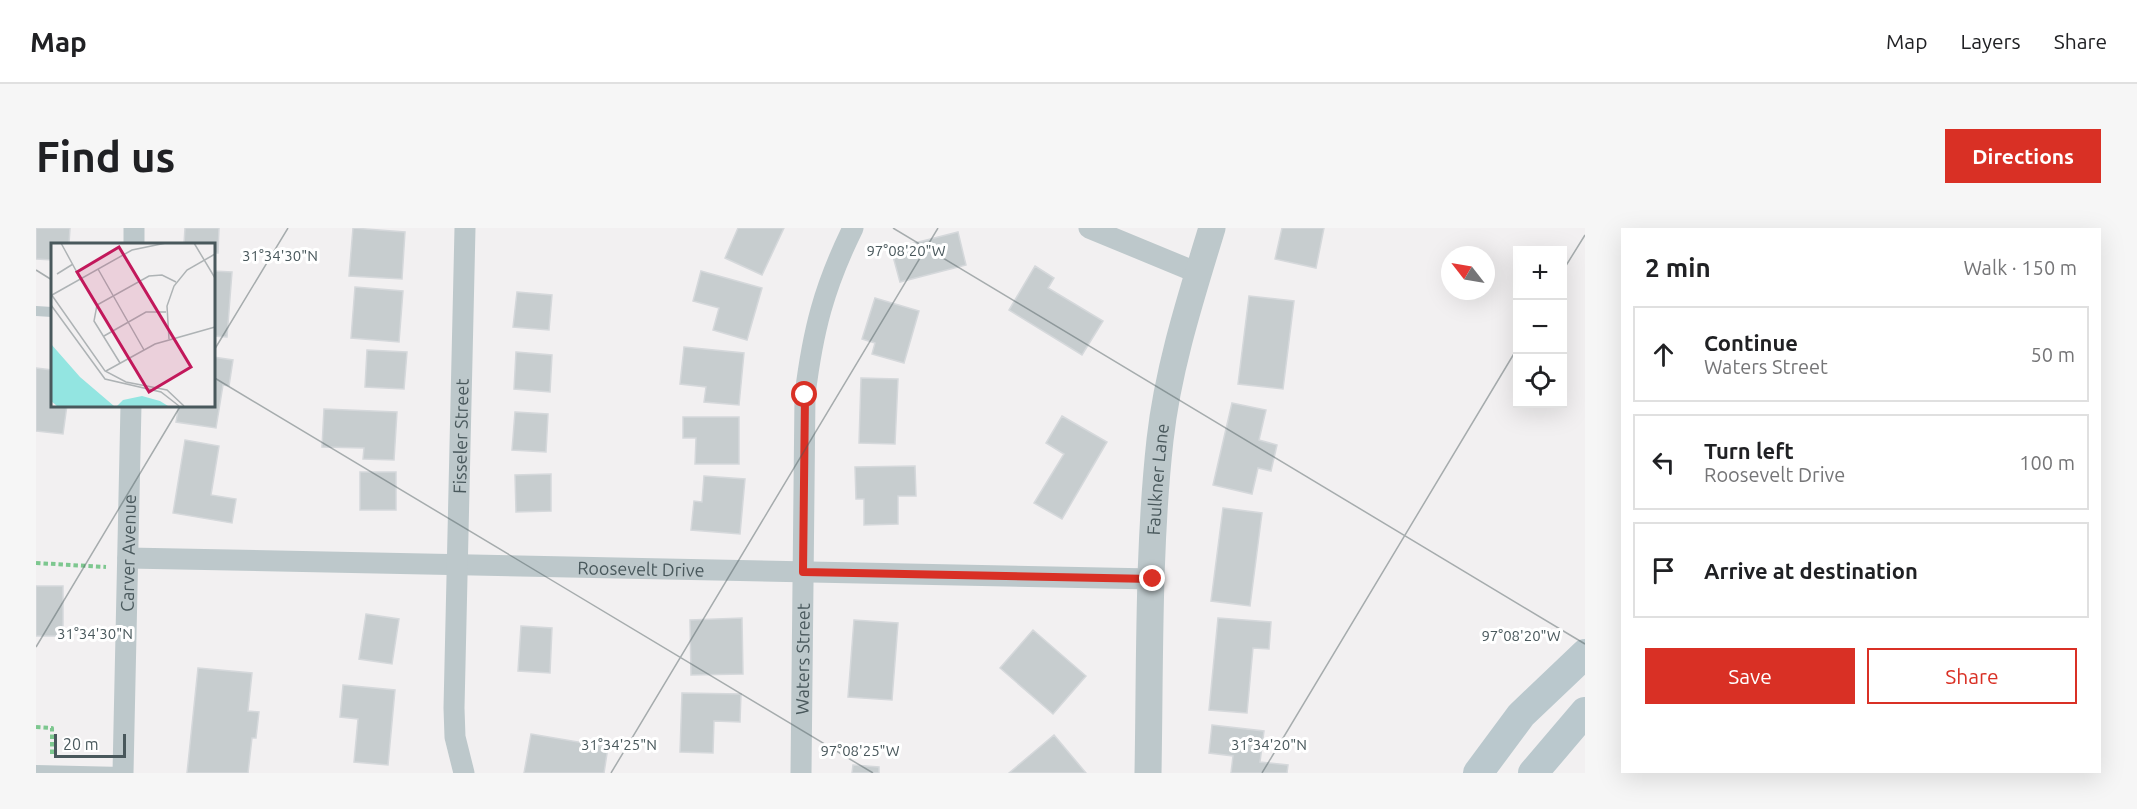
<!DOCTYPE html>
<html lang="en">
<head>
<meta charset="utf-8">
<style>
  body { margin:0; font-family:Ubuntu,sans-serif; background:#f6f6f6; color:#202124 }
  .controls { position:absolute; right:18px; top:18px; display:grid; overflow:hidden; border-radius:0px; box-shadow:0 6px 24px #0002 }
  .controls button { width:54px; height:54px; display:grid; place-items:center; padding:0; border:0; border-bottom:2px solid #e0e0e0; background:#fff; color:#202124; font:30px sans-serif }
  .compass { position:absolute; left:1405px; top:18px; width:54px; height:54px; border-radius:50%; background:#fff; box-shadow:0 6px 24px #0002; rotate:301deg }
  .scale { position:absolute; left:18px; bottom:15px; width:72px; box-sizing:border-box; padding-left:6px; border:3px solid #49585c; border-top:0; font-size:16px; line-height:21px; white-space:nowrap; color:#49585c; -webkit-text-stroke:4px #fff; paint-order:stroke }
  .stop { position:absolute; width:18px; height:18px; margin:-14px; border:4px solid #d93025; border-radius:50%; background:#fff }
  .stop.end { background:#d93025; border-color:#fff; box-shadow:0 2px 6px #0008 }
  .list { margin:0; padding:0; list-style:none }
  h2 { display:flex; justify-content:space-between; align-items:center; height:78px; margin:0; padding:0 24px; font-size:26px }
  h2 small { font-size:20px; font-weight:400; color:#757577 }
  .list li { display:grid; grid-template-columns:39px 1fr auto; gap:18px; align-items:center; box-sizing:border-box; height:96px; margin:0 12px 12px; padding:0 12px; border:2px solid #e0e0e0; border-radius:0px }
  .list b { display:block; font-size:22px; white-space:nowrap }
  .list p { margin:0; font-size:20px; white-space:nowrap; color:#757577 }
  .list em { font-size:20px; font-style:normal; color:#757577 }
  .actions { display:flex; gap:12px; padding:18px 24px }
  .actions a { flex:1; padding:14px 0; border:2px solid #d93025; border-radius:0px; text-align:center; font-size:21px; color:#d93025 }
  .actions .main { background:#d93025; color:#fff }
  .icon { flex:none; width:33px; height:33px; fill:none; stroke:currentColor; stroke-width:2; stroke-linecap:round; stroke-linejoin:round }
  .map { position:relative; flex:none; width:1549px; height:545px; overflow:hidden; border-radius:0px }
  header { display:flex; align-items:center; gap:36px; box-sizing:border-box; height:84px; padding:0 30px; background:#fff; border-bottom:2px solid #e0e0e0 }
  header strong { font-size:28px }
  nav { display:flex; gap:33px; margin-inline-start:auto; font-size:21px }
  .intro { display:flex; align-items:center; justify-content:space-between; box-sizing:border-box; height:144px; padding:0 36px }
  h1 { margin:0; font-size:42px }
  .button { padding:15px 27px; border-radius:0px; background:#d93025; color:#fff; font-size:21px; font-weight:700 }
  main { display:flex; gap:36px; padding:0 36px }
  aside { flex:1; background:#fff; border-radius:0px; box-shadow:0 6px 24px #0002 }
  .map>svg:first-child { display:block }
</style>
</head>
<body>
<header>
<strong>Map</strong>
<nav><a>Map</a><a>Layers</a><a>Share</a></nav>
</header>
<div class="intro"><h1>Find us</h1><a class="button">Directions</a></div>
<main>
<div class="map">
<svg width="1549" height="545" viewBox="0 0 1549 545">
  <rect width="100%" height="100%" fill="#f2f0f1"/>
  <path fill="#c7cdcf" stroke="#d5d8db" stroke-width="1.5" d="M 0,0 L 34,0 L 33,16 L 16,16 L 16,32 L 0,31 Z
    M 149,0 L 183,0 L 182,25 L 177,25 L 177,16 L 148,16 Z
    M 317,0 L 369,4 L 366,51 L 313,48 Z
    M 702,0 L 748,0 L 726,47 L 689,30 Z
    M 1246,0 L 1288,0 L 1280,40 L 1239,31 Z
    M 922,4 L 930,37 L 864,54 L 855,21 Z
    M 999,38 L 1018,50 L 1012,60 L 1067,93 L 1046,127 L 973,82 Z
    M 177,43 L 196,44 L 191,109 L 177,108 Z
    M 665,43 L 726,60 L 711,112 L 677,102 L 683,80 L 657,73 Z
    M 319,59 L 367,63 L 363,114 L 315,110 Z
    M 481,64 L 516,67 L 513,102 L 477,99 Z
    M 1213,68 L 1258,73 L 1247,161 L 1202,156 Z
    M 839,70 L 883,83 L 868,135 L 836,126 L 839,115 L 826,111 Z
    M 648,119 L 708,125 L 703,177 L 668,174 L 670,159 L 644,156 Z
    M 331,122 L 371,124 L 368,161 L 329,159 Z
    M 480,124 L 516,127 L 514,164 L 478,161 Z
    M 177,129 L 197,132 L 193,158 L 187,157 L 180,200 L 140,194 L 143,177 L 177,177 Z
    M 0,140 L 16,142 L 16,177 L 31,177 L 27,206 L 0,203 Z
    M 825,150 L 862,151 L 859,216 L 823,215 Z
    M 1196,175 L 1230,182 L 1223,212 L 1241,217 L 1235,243 L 1222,240 L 1216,266 L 1177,257 Z
    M 288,181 L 361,184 L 358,232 L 327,231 L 328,220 L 286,219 Z
    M 479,184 L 512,186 L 510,224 L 476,222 Z
    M 1026,188 L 1071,214 L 1026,291 L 998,275 L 1028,226 L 1010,215 Z
    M 647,189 L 703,189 L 703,236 L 659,236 L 660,210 L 647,210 Z
    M 149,212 L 183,218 L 175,267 L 200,271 L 196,295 L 137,285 Z
    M 879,238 L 880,268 L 862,268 L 862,296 L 828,297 L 828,271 L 820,271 L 819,239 Z
    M 324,244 L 360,244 L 360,282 L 324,282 Z
    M 515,246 L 515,283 L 480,284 L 479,247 Z
    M 668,248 L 709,251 L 704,306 L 655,302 L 658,273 L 666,274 Z
    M 1187,280 L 1226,285 L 1214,378 L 1175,373 Z
    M 0,358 L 27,358 L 27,408 L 0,408 Z
    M 330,386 L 363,391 L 356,436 L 323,431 Z
    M 706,390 L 707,446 L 655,447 L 654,392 Z
    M 1182,390 L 1235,394 L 1233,421 L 1217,420 L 1211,485 L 1173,482 Z
    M 818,392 L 862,395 L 856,472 L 812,469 Z
    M 485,398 L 516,400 L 514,445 L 482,443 Z
    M 997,402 L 1050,448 L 1017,486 L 964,440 Z
    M 162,440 L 216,445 L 212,483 L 223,484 L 220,510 L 216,510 L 212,545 L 151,545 Z
    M 307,457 L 359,462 L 352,537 L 318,534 L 322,491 L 304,489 Z
    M 646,465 L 705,466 L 704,494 L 678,493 L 677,525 L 644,524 Z
    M 1176,497 L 1228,503 L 1224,534 L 1252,537 L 1251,545 L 1195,545 L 1197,528 L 1173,525 Z
    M 495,506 L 572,519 L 568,545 L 488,545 Z
    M 1018,507 L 1050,545 L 973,545 Z
    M 817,537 L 843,539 L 843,545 L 816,545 Z"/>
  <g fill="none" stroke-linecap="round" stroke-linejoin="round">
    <path stroke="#7dc78f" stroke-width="4" stroke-dasharray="4.5 3" stroke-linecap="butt" d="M 0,335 L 70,339
      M 0,499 L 16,500 L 16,528"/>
    <path stroke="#bdc8cb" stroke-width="10" d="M 0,83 L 16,84
      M 0,542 L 87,544"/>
    <g stroke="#bdc8cb" stroke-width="21">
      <path d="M 1053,0 L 1162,45"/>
      <path d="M 98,16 L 98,0"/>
      <path id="s1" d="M 92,330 L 1117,351"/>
      <path id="s2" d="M 87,545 L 95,177"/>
      <path id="s3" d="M 428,545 L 419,509 L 418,480 L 429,0"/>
      <path id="s4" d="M 765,545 L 769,167 C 777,102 788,59 817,0"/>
    </g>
    <path stroke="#bdc8cb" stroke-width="27" id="s5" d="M 1112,545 C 1114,435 1112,321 1124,212 C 1132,140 1155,69 1176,0"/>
    <path stroke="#bac8cd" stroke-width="30" d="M 1442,545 L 1485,487 L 1549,426
      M 1497,545 L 1549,484"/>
  </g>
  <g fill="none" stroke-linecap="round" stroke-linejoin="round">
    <path stroke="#d93025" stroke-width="8" d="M 769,167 L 767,344 L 1117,351"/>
  </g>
  <path fill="none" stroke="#49585c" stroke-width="1.5" stroke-opacity="0.45" d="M 857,0 L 1549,416M 0,42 L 16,52M 1526,44 L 1549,7M 177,124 L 252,0M 177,149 L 837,545M 0,419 L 145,177M 575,545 L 902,0M 1226,545 L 1482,119"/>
  <g text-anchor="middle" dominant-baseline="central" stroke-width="6" stroke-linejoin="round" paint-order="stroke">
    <g font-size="18" fill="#49585c" stroke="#fff">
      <text stroke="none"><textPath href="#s3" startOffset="338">Fisseler Street</textPath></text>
      <text stroke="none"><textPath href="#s5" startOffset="294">Faulkner Lane</textPath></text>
      <text stroke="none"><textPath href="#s2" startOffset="220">Carver Avenue</textPath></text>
      <text stroke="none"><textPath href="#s1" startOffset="513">Roosevelt Drive</textPath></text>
      <text stroke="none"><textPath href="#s4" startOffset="114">Waters Street</textPath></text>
    </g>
  </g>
  <g transform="translate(15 15)">
    <rect width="164" height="164" fill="#f2f0f1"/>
    <path d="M 0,101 L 29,134 L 63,163 L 6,163 L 0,158 ZM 91,153 L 109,158 L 117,163 L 66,163 L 72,157 Z" fill="#93e5e1"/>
    <path fill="none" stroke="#aeb3b5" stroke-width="1.5" d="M 10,0 L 29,35M 143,0 L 164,35M 47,26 L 93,107M 6,31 L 22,21M 0,51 L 54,128 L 75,139 L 116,147 L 133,163M 1,52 L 81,7 L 115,0M 0,62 L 54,136 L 110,149 L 128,163M 53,93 L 95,69 L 115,69M 118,96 L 116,63 L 123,43 L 136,27 L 164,11M 69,120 L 43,78 L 46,62 L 98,33 L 111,32 L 125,39M 55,128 L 104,101 L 164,84"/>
    <path fill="#c2185b" fill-opacity="0.15" stroke="#c2185b" stroke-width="3" d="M 68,4 L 140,124 L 98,149 L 26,29 Z"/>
    <rect width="164" height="164" fill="none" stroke="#49585c" stroke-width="3"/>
  </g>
  <g font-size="15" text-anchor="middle" fill="#49585c" stroke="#fff" stroke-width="6" stroke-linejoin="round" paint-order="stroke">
    <text x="870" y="28">97°08'20"W</text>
    <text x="244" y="33">31°34'30"N</text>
    <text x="59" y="411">31°34'30"N</text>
    <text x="1485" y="413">97°08'20"W</text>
    <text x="583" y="522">31°34'25"N</text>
    <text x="1233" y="522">31°34'20"N</text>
    <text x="824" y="528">97°08'25"W</text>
  </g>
</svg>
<div class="controls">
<button>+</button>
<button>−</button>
<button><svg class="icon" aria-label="locate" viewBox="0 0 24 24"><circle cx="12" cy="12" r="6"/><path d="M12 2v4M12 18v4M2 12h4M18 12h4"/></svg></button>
</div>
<svg class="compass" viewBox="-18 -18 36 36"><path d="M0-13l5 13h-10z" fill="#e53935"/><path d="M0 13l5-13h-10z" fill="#757577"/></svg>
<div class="scale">20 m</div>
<div class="stop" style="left:769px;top:167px"></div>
<div class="stop end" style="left:1117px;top:351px"></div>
</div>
<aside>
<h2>2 min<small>Walk · 150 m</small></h2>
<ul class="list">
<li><svg class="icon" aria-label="ahead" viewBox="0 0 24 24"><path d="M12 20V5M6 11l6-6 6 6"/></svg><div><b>Continue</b><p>Waters Street</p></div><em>50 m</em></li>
<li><svg class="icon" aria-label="left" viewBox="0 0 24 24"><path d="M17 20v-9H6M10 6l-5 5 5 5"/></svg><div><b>Turn left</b><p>Roosevelt Drive</p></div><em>100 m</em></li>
<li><svg class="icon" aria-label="arrive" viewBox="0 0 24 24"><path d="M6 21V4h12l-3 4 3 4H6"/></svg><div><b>Arrive at destination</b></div></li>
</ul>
<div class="actions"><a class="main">Save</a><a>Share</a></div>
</aside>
</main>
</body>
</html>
